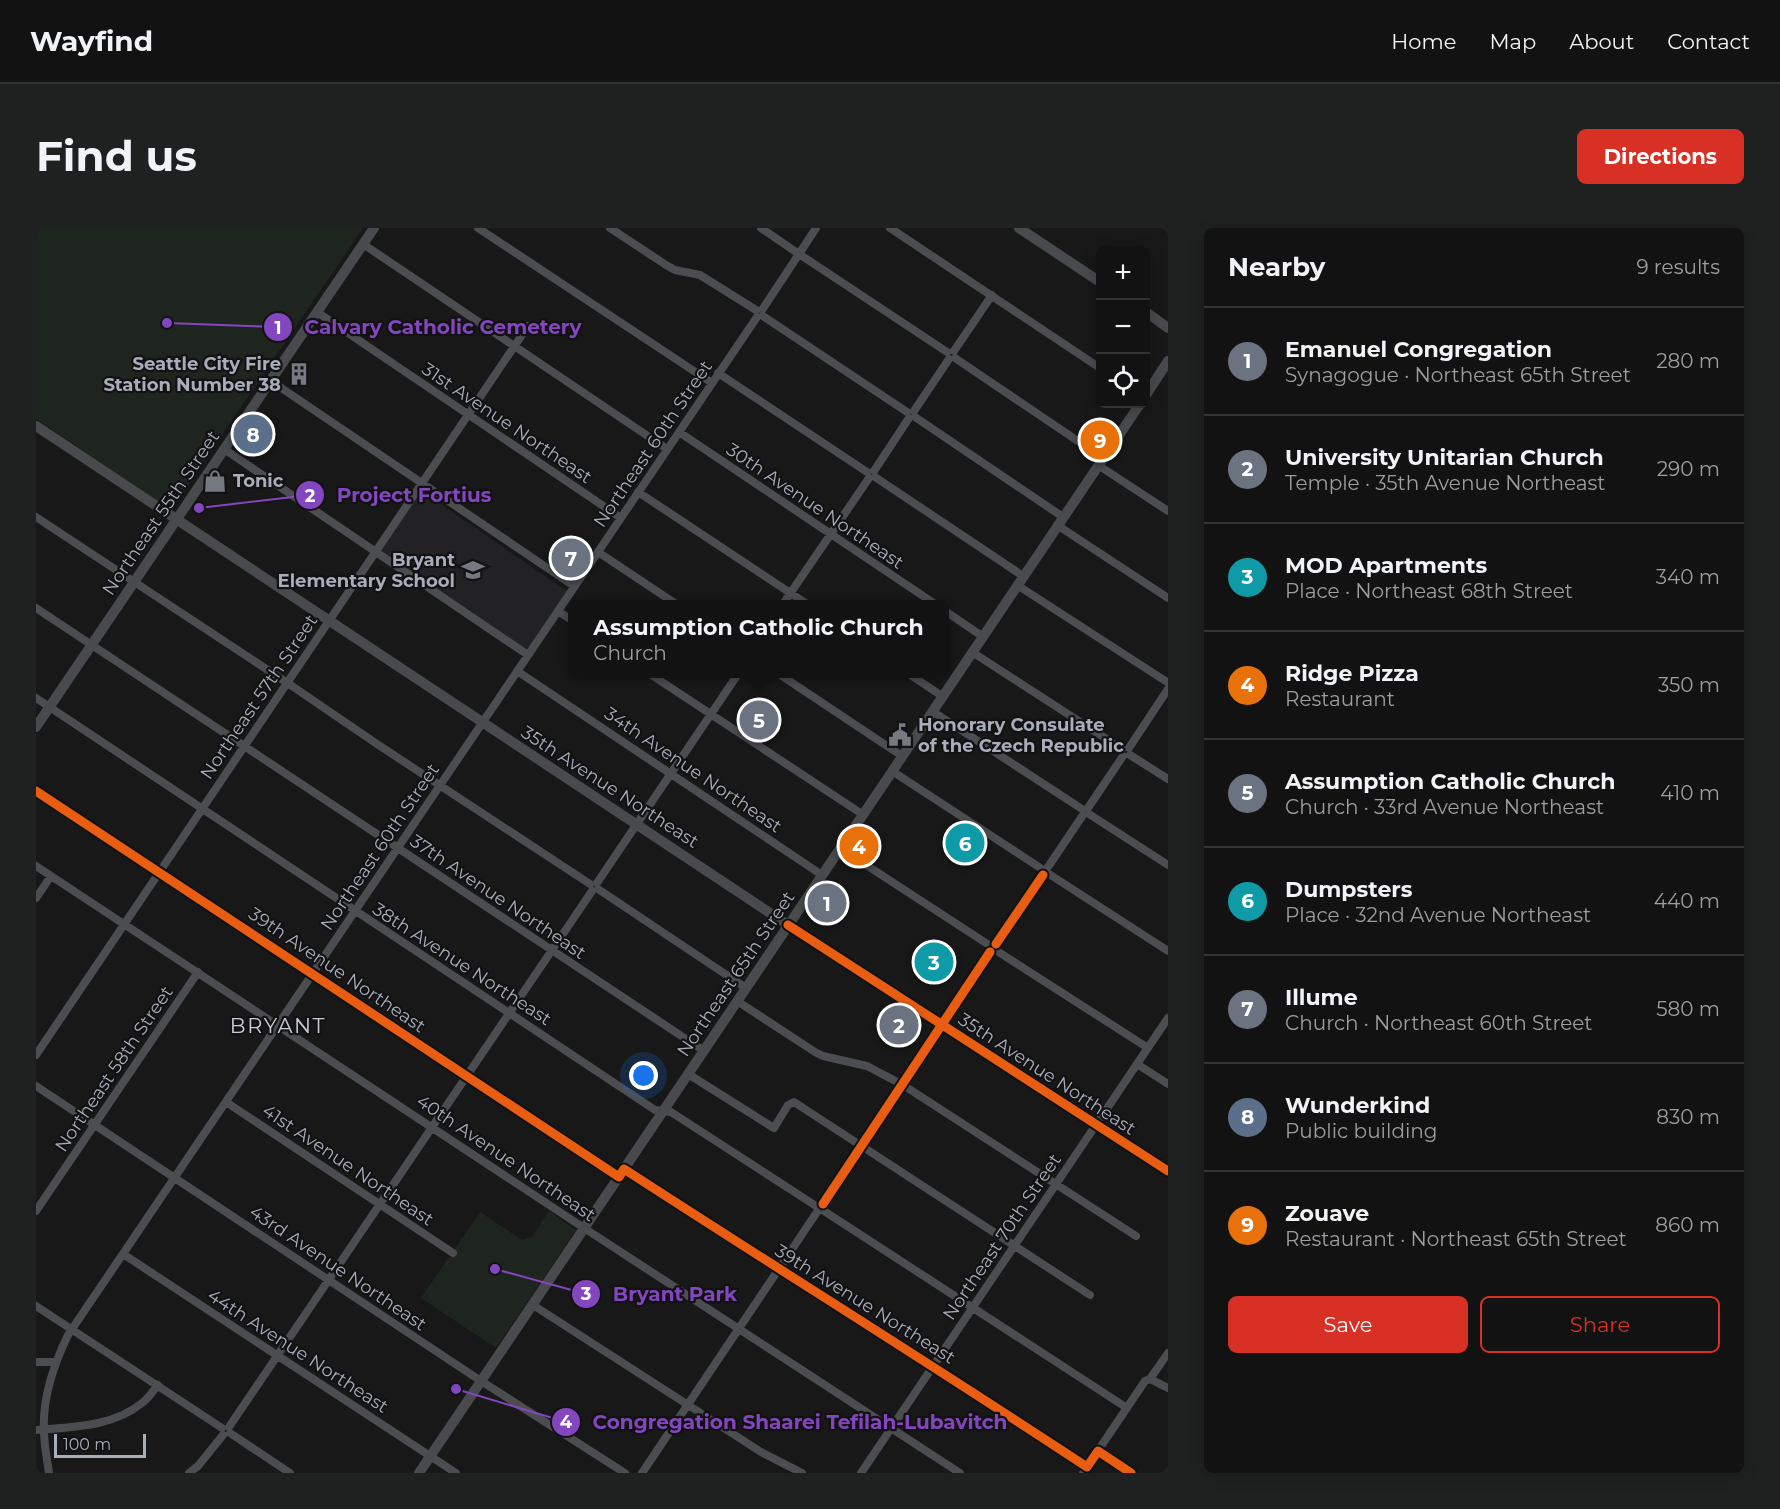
<!DOCTYPE html>
<html lang="en">
<head>
<meta charset="utf-8">
<style>
  body { margin:0; font-family:Montserrat,sans-serif; background:#1f2020; color:#f1f3f6 }
  .controls { position:absolute; right:18px; top:18px; display:grid; overflow:hidden; border-radius:9px; box-shadow:0 3px 15px #0003 }
  .controls button { width:54px; height:54px; display:grid; place-items:center; padding:0; border:0; border-bottom:2px solid #313232; background:#121212; color:#f1f3f6; font:30px sans-serif }
  .scale { position:absolute; left:18px; bottom:15px; width:92px; box-sizing:border-box; padding-left:6px; border:3px solid #a9adb9; border-top:0; font-size:16px; line-height:21px; white-space:nowrap; color:#a9adb9; -webkit-text-stroke:4px #121214; paint-order:stroke }
  .you { position:absolute; left:608px; top:848px; width:21px; height:21px; margin:-15px; border:4px solid #fff; border-radius:50%; background:#1a73e8; box-shadow:0 0 0 9px #1a73e833 }
  .badge { display:grid; place-items:center; width:39px; height:39px; border-radius:50%; background:#d93025; color:#fff; font-size:20px; font-weight:700 }
  .pin { position:absolute; translate:-50% -50%; border:3px solid #fff; box-shadow:0 2px 6px #0006 }
  .popup { position:absolute; left:532px; top:372px; width:381px; height:78px; box-sizing:border-box; display:grid; place-content:center; border-radius:9px; background:#121212; filter:drop-shadow(0 2px 4px #0005); font-size:20px; white-space:nowrap; color:#9c9e9f }
  .popup b { font-size:22px; color:#f1f3f6 }
  .popup::after { content:''; position:absolute; left:50%; top:100%; margin-left:-12px; border:12px solid transparent; border-top-color:#121212 }
  .list { margin:0; padding:0; list-style:none }
  h2 { display:flex; justify-content:space-between; align-items:center; height:78px; margin:0; padding:0 24px; font-size:26px }
  h2 small { font-size:20px; font-weight:400; color:#9c9e9f }
  .list li { display:grid; grid-template-columns:39px 1fr auto; gap:18px; align-items:center; box-sizing:border-box; height:108px; padding:0 24px; border-top:2px solid #313232 }
  .list b { display:block; font-size:22px; white-space:nowrap }
  .list p { margin:0; font-size:20px; white-space:nowrap; color:#9c9e9f }
  .list em { font-size:20px; font-style:normal; color:#9c9e9f }
  .actions { display:flex; gap:12px; padding:18px 24px }
  .actions a { flex:1; padding:14px 0; border:2px solid #d93025; border-radius:9px; text-align:center; font-size:21px; color:#d93025 }
  .actions .main { background:#d93025; color:#fff }
  .icon { flex:none; width:33px; height:33px; fill:none; stroke:currentColor; stroke-width:2; stroke-linecap:round; stroke-linejoin:round }
  .map { position:relative; flex:none; width:1132px; height:1245px; overflow:hidden; border-radius:9px }
  header { display:flex; align-items:center; gap:36px; box-sizing:border-box; height:84px; padding:0 30px; background:#121212; border-bottom:2px solid #313232 }
  header strong { font-size:28px }
  nav { display:flex; gap:33px; margin-inline-start:auto; font-size:21px }
  .intro { display:flex; align-items:center; justify-content:space-between; box-sizing:border-box; height:144px; padding:0 36px }
  h1 { margin:0; font-size:42px }
  .button { padding:15px 27px; border-radius:9px; background:#d93025; color:#fff; font-size:21px; font-weight:700 }
  main { display:flex; gap:36px; padding:0 36px }
  aside { flex:1; background:#121212; border-radius:9px; box-shadow:0 3px 15px #0003 }
  .map>svg:first-child { display:block }
</style>
</head>
<body>
<header>
<strong>Wayfind</strong>
<nav><a>Home</a><a>Map</a><a>About</a><a>Contact</a></nav>
</header>
<div class="intro"><h1>Find us</h1><a class="button">Directions</a></div>
<main>
<div class="map">
<svg width="1132" height="1245" viewBox="0 0 1132 1245">
  <rect width="100%" height="100%" fill="#181818"/>
  <path fill="#222224" d="M 384,262 L 531,363 L 491,422 L 343,321 Z"/>
  <path fill="#1e251f" d="M 0,0 L 327,0 L 135,282 L 0,191 Z
    M 513,983 L 540,1002 L 460,1120 L 385,1070 L 444,984 L 486,1012 L 496,1009 Z"/>
  <g fill="none" stroke-linecap="round" stroke-linejoin="round">
    <path stroke="#4c4d51" stroke-width="8" d="M 442,0 L 676,155
      M 574,0 L 630,37 L 639,42 L 664,47 L 720,82
      M 725,0 L 760,24
      M 854,0 L 1064,140
      M 327,16 L 631,221
      M 765,23 L 780,0
      M 766,28 L 911,124
      M 726,82 L 761,29
      M 281,84 L 585,290
      M 727,88 L 871,184
      M 918,123 L 956,67
      M 919,130 L 1067,230
      M 682,145 L 831,244
      M 235,153 L 538,358
      M 878,183 L 913,131
      M 879,189 L 1027,289
      M 643,204 L 899,376
      M 188,221 L 492,427
      M 1062,237 L 1132,283
      M 838,243 L 873,190
      M 839,249 L 987,348
      M 602,264 L 771,376
      M 0,289 L 256,458 L 341,516 L 554,656
      M 1021,297 L 1132,370
      M 562,324 L 640,376
      M 981,357 L 1131,454
      M 747,376 L 833,250
      M 0,380 L 668,823
      M 522,383 L 537,393
      M 909,383 L 946,408
      M 936,424 L 1086,521
      M 481,443 L 786,647
      M 614,446 L 826,586
      M 743,446 L 866,528
      M 873,446 L 906,468
      M 0,470 L 619,882 L 635,884 L 780,978
      M 896,483 L 1046,581
      M 1093,520 L 1132,461
      M 1094,527 L 1132,551
      M 856,543 L 1006,641
      M 0,563 L 583,949
      M 1052,580 L 1087,528
      M 1053,586 L 1132,637
      M 804,620 L 953,717
      M 0,638 L 548,1000 L 924,1245
      M 1012,639 L 1047,587
      M 1013,646 L 1132,723
      M 561,655 L 702,446
      M 562,661 L 710,760
      M 0,670 L 15,648
      M 960,716 L 1007,647
      M 961,723 L 1112,820
      M 701,773 L 779,824 L 787,828 L 831,838 L 867,857 L 1100,1008
      M 0,827 L 492,98
      M 1101,836 L 1132,856
      M 652,846 L 738,900 L 752,877 L 758,874 L 1054,1067
      M 0,858 L 445,1153 L 589,1245
      M 190,874 L 417,1025
      M 588,941 C 742,1041 898,1138 1051,1239
      M 787,976 L 954,724
      M 0,983 L 162,744
      M 788,983 L 1091,1180
      M 87,1026 L 420,1245
      M 497,1077 L 725,1224 L 766,1245
      M 0,1078 L 186,1200
      M 0,1134 L 19,1134
      M 1114,1151 L 1132,1160
      M 193,1199 L 556,663
      M 0,1202 C 35,1199 77,1199 106,1175 C 112,1171 117,1163 122,1157
      M 194,1205 L 254,1245
      M 1062,1223 L 1095,1245
      M 13,1245 C 11,1231 8,1217 8,1203 C 6,1169 18,1136 32,1107 L 721,89
      M 153,1245 L 162,1238 L 187,1207
      M 606,1245 L 781,984
      M 825,1245 L 1132,790
      M 1047,1245 L 1109,1153 L 1114,1151 L 1132,1125"/>
    <path stroke="#494a4d" stroke-width="10" d="M 983,0 L 1064,54
      M 1110,84 L 1132,100
      M 1110,167 L 1132,133
      M 0,198 L 752,697 L 1132,943
      M 0,499 L 338,0
      M 383,1245 L 1104,176"/>
    <g stroke="#121214" stroke-width="13">
      <path id="cycleway" d="M 0,563 L 583,949 L 588,941 C 742,1041 898,1138 1051,1239 L 1062,1223 L 1095,1245
        M 752,697 L 1132,943
        M 960,716 L 1007,647
        M 787,976 L 954,724"/>
    </g>
    <use href="#cycleway" stroke="#e95d12" stroke-width="9"/>
  </g>
  <defs>
    <g id="building-bare" transform="scale(1.8)"><path d="M-4-6H4V6H1V3H-1V6H-4ZM-2.5-4.3h1.7v1.8h-1.7ZM.8-4.3h1.7v1.8H.8ZM-2.5-1h1.7V.8h-1.7ZM.8-1h1.7V.8H.8Z" fill="#767981" stroke="#121214" stroke-width="2.5" paint-order="stroke"/></g>
    <g id="shop-bare" transform="scale(1.8)"><path d="M-5-2.5h2.3a2.7 3.5 0 0 1 5.4 0H5L5.5 6h-11ZM-1.5-2.5h3a1.5 2.3 0 0 0-3 0Z" fill="#767981" stroke="#121214" stroke-width="2.5" paint-order="stroke"/></g>
    <g id="school-bare" transform="scale(1.8)"><path d="M0-5L7-2L0 1L-7-2ZM-4 1L0 2.5L4 1V4Q0 6-4 4Z" fill="#767981" stroke="#121214" stroke-width="2.5" paint-order="stroke"/></g>
    <g id="civic-bare" transform="scale(1.8)"><path d="M-.6-6.5H3V-4.5H.6V-3L4-1V1h2V6H-6V1h2V-1L-.6-3ZM-1.2 2.5V6h2.4V2.5Z" fill="#767981" stroke="#121214" stroke-width="2.5" paint-order="stroke"/></g>
  </defs>
  <g fill-rule="evenodd">
    <use href="#building-bare" x="263" y="146"/>
    <use href="#shop-bare" x="179" y="253"/>
    <use href="#school-bare" x="437" y="342"/>
    <use href="#civic-bare" x="864" y="507"/>
  </g>
  <g text-anchor="middle" dominant-baseline="central" stroke-width="4.5" stroke-linejoin="round" paint-order="stroke">
    <g font-size="18" font-weight="bold" fill="#a9adb9" stroke="#121214" text-anchor="end">
      <text x="245" y="136">Seattle City Fire<tspan x="245" dy="21">Station Number 38</tspan></text>
      <text x="197" y="253" text-anchor="start">Tonic</text>
      <text x="419" y="332">Bryant<tspan x="419" dy="21">Elementary School</tspan></text>
      <text x="882" y="497" text-anchor="start">Honorary Consulate<tspan x="882" dy="21">of the Czech Republic</tspan></text>
    </g>
    <g font-size="18" fill="#a9adb9" stroke="#121214">
      <text transform="translate(471 195) rotate(34)">31st Avenue Northeast</text>
      <text transform="translate(617 216) rotate(-56)">Northeast 60th Street</text>
      <text transform="translate(779 278) rotate(34)">30th Avenue Northeast</text>
      <text transform="translate(125 285) rotate(-56)">Northeast 55th Street</text>
      <text transform="translate(223 469) rotate(-56)">Northeast 57th Street</text>
      <text transform="translate(657 542) rotate(34)">34th Avenue Northeast</text>
      <text transform="translate(574 559) rotate(33)">35th Avenue Northeast</text>
      <text transform="translate(344 619) rotate(-56)">Northeast 60th Street</text>
      <text transform="translate(462 669) rotate(34)">37th Avenue Northeast</text>
      <text transform="translate(426 736) rotate(33)">38th Avenue Northeast</text>
      <text transform="translate(301 742) rotate(34)">39th Avenue Northeast</text>
      <text transform="translate(700 746) rotate(-56)">Northeast 65th Street</text>
      <text transform="translate(78 841) rotate(-56)">Northeast 58th Street</text>
      <text transform="translate(1011 846) rotate(33)">35th Avenue Northeast</text>
      <text transform="translate(470 930) rotate(34)">40th Avenue Northeast</text>
      <text transform="translate(312 937) rotate(34)">41st Avenue Northeast</text>
      <text transform="translate(966 1009) rotate(-56)">Northeast 70th Street</text>
      <text transform="translate(302 1040) rotate(34)">43rd Avenue Northeast</text>
      <text transform="translate(829 1076) rotate(32)">39th Avenue Northeast</text>
      <text transform="translate(262 1123) rotate(33)">44th Avenue Northeast</text>
    </g>
    <g font-size="21" letter-spacing="1.5" fill="#caccd5" stroke="#121214">
      <text x="242" y="797">BRYANT</text>
    </g>
  </g>
  <path fill="none" stroke="#8446be" stroke-width="2" d="M131 95L242 99M163 280L274 267M459 1041L550 1066M420 1161L530 1194"/>
  <g fill="#8446be" stroke="#121214" stroke-width="2">
    <circle cx="131" cy="95" r="6"/>
    <circle cx="163" cy="280" r="6"/>
    <circle cx="459" cy="1041" r="6"/>
    <circle cx="420" cy="1161" r="6"/>
    <circle cx="242" cy="99" r="15"/>
    <circle cx="274" cy="267" r="15"/>
    <circle cx="550" cy="1066" r="15"/>
    <circle cx="530" cy="1194" r="15"/>
  </g>
  <g font-size="18" text-anchor="middle" font-weight="bold" fill="#fff">
    <text x="242" y="106">1</text>
    <text x="274" y="274">2</text>
    <text x="550" y="1072">3</text>
    <text x="530" y="1200">4</text>
  </g>
  <g font-size="20" text-anchor="middle" font-weight="bold" fill="#8446be" stroke="#121214" stroke-width="4.5" stroke-linejoin="round" paint-order="stroke">
    <text x="407" y="106">Calvary Catholic Cemetery</text>
    <text x="378" y="274">Project Fortius</text>
    <text x="639" y="1073">Bryant Park</text>
    <text x="764" y="1201">Congregation Shaarei Tefilah-Lubavitch</text>
  </g>
</svg>
<div class="controls">
<button>+</button>
<button>−</button>
<button><svg class="icon" aria-label="locate" viewBox="0 0 24 24"><circle cx="12" cy="12" r="6"/><path d="M12 2v4M12 18v4M2 12h4M18 12h4"/></svg></button>
</div>
<div class="scale">100 m</div>
<div class="you"></div>
<div class="pin badge" style="left:791px;top:675px;background:#6b7280">1</div>
<div class="pin badge" style="left:863px;top:797px;background:#6b7280">2</div>
<div class="pin badge" style="left:898px;top:734px;background:#0f9aa8">3</div>
<div class="pin badge" style="left:823px;top:618px;background:#e8710a">4</div>
<div class="pin badge" style="left:723px;top:492px;background:#6b7280">5</div>
<div class="popup"><b>Assumption Catholic Church</b>Church</div>
<div class="pin badge" style="left:929px;top:615px;background:#0f9aa8">6</div>
<div class="pin badge" style="left:535px;top:330px;background:#6b7280">7</div>
<div class="pin badge" style="left:217px;top:206px;background:#5c6f8a">8</div>
<div class="pin badge" style="left:1064px;top:212px;background:#e8710a">9</div>
</div>
<aside>
<h2>Nearby<small>9 results</small></h2>
<ul class="list">
<li><span class="badge" style="background:#6b7280">1</span><div><b>Emanuel Congregation</b><p>Synagogue · Northeast 65th Street</p></div><em>280 m</em></li>
<li><span class="badge" style="background:#6b7280">2</span><div><b>University Unitarian Church</b><p>Temple · 35th Avenue Northeast</p></div><em>290 m</em></li>
<li><span class="badge" style="background:#0f9aa8">3</span><div><b>MOD Apartments</b><p>Place · Northeast 68th Street</p></div><em>340 m</em></li>
<li><span class="badge" style="background:#e8710a">4</span><div><b>Ridge Pizza</b><p>Restaurant</p></div><em>350 m</em></li>
<li><span class="badge" style="background:#6b7280">5</span><div><b>Assumption Catholic Church</b><p>Church · 33rd Avenue Northeast</p></div><em>410 m</em></li>
<li><span class="badge" style="background:#0f9aa8">6</span><div><b>Dumpsters</b><p>Place · 32nd Avenue Northeast</p></div><em>440 m</em></li>
<li><span class="badge" style="background:#6b7280">7</span><div><b>Illume</b><p>Church · Northeast 60th Street</p></div><em>580 m</em></li>
<li><span class="badge" style="background:#5c6f8a">8</span><div><b>Wunderkind</b><p>Public building</p></div><em>830 m</em></li>
<li><span class="badge" style="background:#e8710a">9</span><div><b>Zouave</b><p>Restaurant · Northeast 65th Street</p></div><em>860 m</em></li>
</ul>
<div class="actions"><a class="main">Save</a><a>Share</a></div>
</aside>
</main>
</body>
</html>
